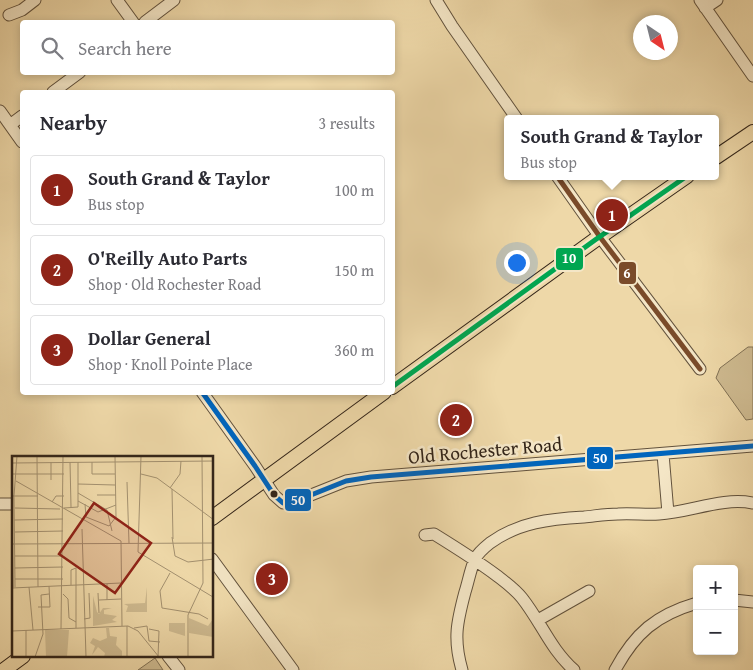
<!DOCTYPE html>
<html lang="en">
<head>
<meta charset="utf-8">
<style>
  body { margin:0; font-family:"Gentium Book Plus",serif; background:#f2f2f3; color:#2b2b33 }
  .controls { position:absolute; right:15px; bottom:15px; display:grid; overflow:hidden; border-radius:5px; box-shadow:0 2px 8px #0003 }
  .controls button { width:45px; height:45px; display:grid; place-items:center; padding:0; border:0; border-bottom:1px solid #e1e1e2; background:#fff; color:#2b2b33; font:25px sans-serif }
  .compass { position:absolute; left:633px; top:15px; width:45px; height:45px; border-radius:50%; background:#fff; box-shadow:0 2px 8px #0003; rotate:145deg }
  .you { position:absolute; left:516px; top:262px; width:18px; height:18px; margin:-12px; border:4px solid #fff; border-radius:50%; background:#1a73e8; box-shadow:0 0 0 8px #1a73e833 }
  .badge { display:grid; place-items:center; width:32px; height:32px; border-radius:50%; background:#8f2418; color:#fff; font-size:16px; font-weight:700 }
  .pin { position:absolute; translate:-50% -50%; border:2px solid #fff; box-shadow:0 1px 5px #0006 }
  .popup { position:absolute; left:504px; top:115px; width:215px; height:65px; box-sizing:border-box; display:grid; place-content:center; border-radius:5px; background:#fff; filter:drop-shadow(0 1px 4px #0005); font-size:16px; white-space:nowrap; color:#7c7c81 }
  .popup b { font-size:19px; color:#2b2b33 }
  .popup::after { content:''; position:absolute; left:50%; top:100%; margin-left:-10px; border:10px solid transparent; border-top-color:#fff }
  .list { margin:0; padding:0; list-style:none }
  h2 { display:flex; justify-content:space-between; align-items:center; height:65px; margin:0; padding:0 20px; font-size:21px }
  h2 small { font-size:16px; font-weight:400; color:#7c7c81 }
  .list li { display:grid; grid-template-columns:32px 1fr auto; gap:15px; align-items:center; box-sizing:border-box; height:70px; margin:0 10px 10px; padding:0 10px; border:1px solid #e1e1e2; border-radius:5px }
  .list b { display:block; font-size:19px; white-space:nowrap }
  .list p { margin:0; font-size:16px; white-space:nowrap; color:#7c7c81 }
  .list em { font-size:16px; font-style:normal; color:#7c7c81 }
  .icon { flex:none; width:28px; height:28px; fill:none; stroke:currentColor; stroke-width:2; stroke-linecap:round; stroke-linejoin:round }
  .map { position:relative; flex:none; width:753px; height:670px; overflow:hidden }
  .search { position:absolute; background:#fff; box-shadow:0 2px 8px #0003; left:20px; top:20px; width:375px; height:55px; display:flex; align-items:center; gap:12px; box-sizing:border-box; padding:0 18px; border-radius:5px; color:#7c7c81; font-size:19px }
  .panel { position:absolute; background:#fff; box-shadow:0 2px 8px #0003; left:20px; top:90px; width:375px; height:305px; border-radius:5px }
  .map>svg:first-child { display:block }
</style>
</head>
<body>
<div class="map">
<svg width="753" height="670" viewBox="0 0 753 670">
  <rect width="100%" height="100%" fill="#eed8a8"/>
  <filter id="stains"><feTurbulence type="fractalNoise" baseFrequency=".004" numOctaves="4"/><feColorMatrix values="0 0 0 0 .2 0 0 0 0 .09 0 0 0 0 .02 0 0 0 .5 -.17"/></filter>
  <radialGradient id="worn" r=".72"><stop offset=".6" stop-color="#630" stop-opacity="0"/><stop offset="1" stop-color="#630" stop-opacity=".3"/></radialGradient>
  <path fill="#ceba90" stroke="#807054" d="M 748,347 L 753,347 L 753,419 L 746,420 L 716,378 L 720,368 Z
    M 155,658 L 163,670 L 138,670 Z"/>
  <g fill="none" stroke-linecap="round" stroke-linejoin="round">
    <g stroke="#62523d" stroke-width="13">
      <path id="minor" d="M 117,0 L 133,22
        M 436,0 L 452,26 L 517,119
        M 700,0 L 753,76
        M 705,8 L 717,0
        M 9,15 L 22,10 L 35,0
        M 145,22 L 174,0
        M 53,92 L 80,72
        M 0,111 L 22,142
        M 10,125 L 22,116
        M 557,176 L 600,237 L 700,369
        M 202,392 L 255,466 L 274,495 L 283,503 L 290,503 L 296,501 L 346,481 L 371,477 L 753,446
        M 663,454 L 668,513
        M 0,504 L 14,504
        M 425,535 L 434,534 C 455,547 476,560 496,575 C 505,582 515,589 522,598 C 541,622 551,650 574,670
        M 212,559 L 293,670
        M 734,600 L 753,602
        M 538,620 L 589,591
        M 168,656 L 179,670
        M 462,670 C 453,639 457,622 465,592 C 468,583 471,567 475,559 C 478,553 485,547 490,543 C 519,522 550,519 584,517 C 595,516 606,514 618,514 C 632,513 646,515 659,514 C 691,512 722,497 753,503
        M 615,670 C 635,633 656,615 697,603"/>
    </g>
    <g stroke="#332519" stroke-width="16">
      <path id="major" d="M 716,157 L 753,132
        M 392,387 L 595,240 L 687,176
        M 212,518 L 384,392
        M 4,670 L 23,656"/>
    </g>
    <use href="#minor" stroke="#f4e6c6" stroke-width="11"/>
    <use href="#major" stroke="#eed8a8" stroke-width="14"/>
    <g stroke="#f4e6c6" stroke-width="9">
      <path id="bus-1" d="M 557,176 L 600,237 L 700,369"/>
    </g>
    <g stroke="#f4e6c6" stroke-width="9">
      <path id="bus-2" d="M 392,387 L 595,240 L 687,176"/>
    </g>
    <g stroke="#f4e6c6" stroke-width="9">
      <path id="bus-3" d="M 202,392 L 255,466 L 274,495 L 283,503 L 290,503 L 296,501 L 346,481 L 371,477 L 753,446"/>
    </g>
    <use href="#bus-1" stroke="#7a4b2a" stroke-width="5"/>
    <use href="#bus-2" stroke="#00a651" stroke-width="5"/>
    <use href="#bus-3" stroke="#0065bd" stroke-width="5"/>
  </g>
  <circle fill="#332519" stroke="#f4e6c6" stroke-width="2" cx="274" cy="494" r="4.5"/>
  <g text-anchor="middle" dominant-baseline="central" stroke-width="5" stroke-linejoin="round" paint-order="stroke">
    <g font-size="19" fill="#332519" stroke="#f4e6c6">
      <text transform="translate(485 450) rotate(-5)">Old Rochester Road</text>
    </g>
  </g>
  <g transform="translate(12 456)">
    <rect width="201" height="201" fill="#eed8a8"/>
    <path d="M 135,131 L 135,156 L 114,156 L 116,150 L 112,148 L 133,147 ZM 81,140 L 85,156 L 87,158 L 91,152 L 100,152 L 92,154 L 92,158 L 105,160 L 100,164 L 105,166 L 81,170 ZM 177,162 L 196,170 L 201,163 L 201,181 L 177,177 ZM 157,167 L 173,167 L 173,180 L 157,175 ZM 94,172 L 97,172 L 98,180 L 105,181 L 104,189 L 110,195 L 110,201 L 92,201 L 93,197 L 86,191 L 80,199 L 83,190 L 78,187 L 81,182 L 88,185 L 95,182 ZM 33,174 L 57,174 L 55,201 L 34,201 Z" fill="#ceba90"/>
    <path fill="none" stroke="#a3906f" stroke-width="1" d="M 25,0 L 26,131M 129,0 L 126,96 L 201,141M 39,6 L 39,24M 58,6 L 59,51M 80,6 L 80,18 L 103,18M 0,7 L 202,5M 0,18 L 52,18M 129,18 L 145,22 L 202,64M 4,25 L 109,85 L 110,170M 115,26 L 117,87M 66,28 L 103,29M 158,32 L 168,18 L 169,5M 160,33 L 161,83M 66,37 L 95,54 L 100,75M 85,39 L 104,39M 0,40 L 26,40M 66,45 L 86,56 L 104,49M 40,46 L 44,40 L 52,40M 73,48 L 74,61 L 97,70M 3,52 L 48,53M 52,52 L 66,51 L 66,6M 0,53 L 1,131M 2,64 L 51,63M 97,70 L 104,61 L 103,0M 70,73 L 74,201M 3,76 L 51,75M 160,81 L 163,100 L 176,106 L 202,103M 0,88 L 202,87M 3,100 L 51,100M 3,112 L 51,111M 3,123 L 51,123M 95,128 L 95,144M 59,129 L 59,114 L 64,112 L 64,172M 3,131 L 2,40 L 5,0M 17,131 L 21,174M 0,132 L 109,127M 86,137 L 87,157M 51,138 L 56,143 L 57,162 L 64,166M 87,144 L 109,143M 26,151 L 38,151 L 37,130M 150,152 L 187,158 L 196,163M 150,152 L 148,135 L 158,117M 72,163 L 78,162 L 77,137M 115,170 L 115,201M 122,172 L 135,170 L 137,185 L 148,186M 49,173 L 51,0M 137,173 L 147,175 L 146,201M 0,175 L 116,170 L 126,175 L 147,201M 14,201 L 14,174M 23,201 L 31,178 L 29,139 L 37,138M 176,201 L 176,159 L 191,127 L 190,0"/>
    <path fill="#8f2418" fill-opacity="0.15" stroke="#8f2418" stroke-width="2.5" d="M 82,47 L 139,87 L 103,137 L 47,98 Z"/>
    <rect width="201" height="201" fill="none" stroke="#332519" stroke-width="2.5"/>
  </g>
  <g stroke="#f4e6c6" stroke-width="2">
    <rect x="555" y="247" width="29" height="24" rx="5" fill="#00a651"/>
    <rect x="618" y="261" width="19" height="24" rx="5" fill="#7a4b2a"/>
    <rect x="586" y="446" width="28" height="24" rx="5" fill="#0065bd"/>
    <rect x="284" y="488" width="28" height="24" rx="5" fill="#0065bd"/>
  </g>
  <g font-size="14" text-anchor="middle" font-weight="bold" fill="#fff">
    <text x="569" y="263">10</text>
    <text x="627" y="278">6</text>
    <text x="600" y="463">50</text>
    <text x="298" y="505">50</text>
  </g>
  <rect width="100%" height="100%" filter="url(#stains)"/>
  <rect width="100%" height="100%" fill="url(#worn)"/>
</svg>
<div class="controls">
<button>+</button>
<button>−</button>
</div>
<svg class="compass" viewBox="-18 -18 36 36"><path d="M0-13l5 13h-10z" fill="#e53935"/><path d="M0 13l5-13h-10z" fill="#7c7c81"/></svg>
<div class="you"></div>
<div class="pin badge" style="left:612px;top:215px">1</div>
<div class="popup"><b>South Grand &amp; Taylor</b>Bus stop</div>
<div class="pin badge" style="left:456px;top:420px">2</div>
<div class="pin badge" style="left:272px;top:579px">3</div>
<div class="search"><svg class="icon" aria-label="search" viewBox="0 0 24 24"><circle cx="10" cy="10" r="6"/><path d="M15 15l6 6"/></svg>Search here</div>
<section class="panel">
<h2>Nearby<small>3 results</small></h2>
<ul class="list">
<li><span class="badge">1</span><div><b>South Grand &amp; Taylor</b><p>Bus stop</p></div><em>100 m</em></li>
<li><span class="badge">2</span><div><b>O'Reilly Auto Parts</b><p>Shop · Old Rochester Road</p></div><em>150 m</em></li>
<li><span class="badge">3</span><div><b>Dollar General</b><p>Shop · Knoll Pointe Place</p></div><em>360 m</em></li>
</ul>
</section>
</div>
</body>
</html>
